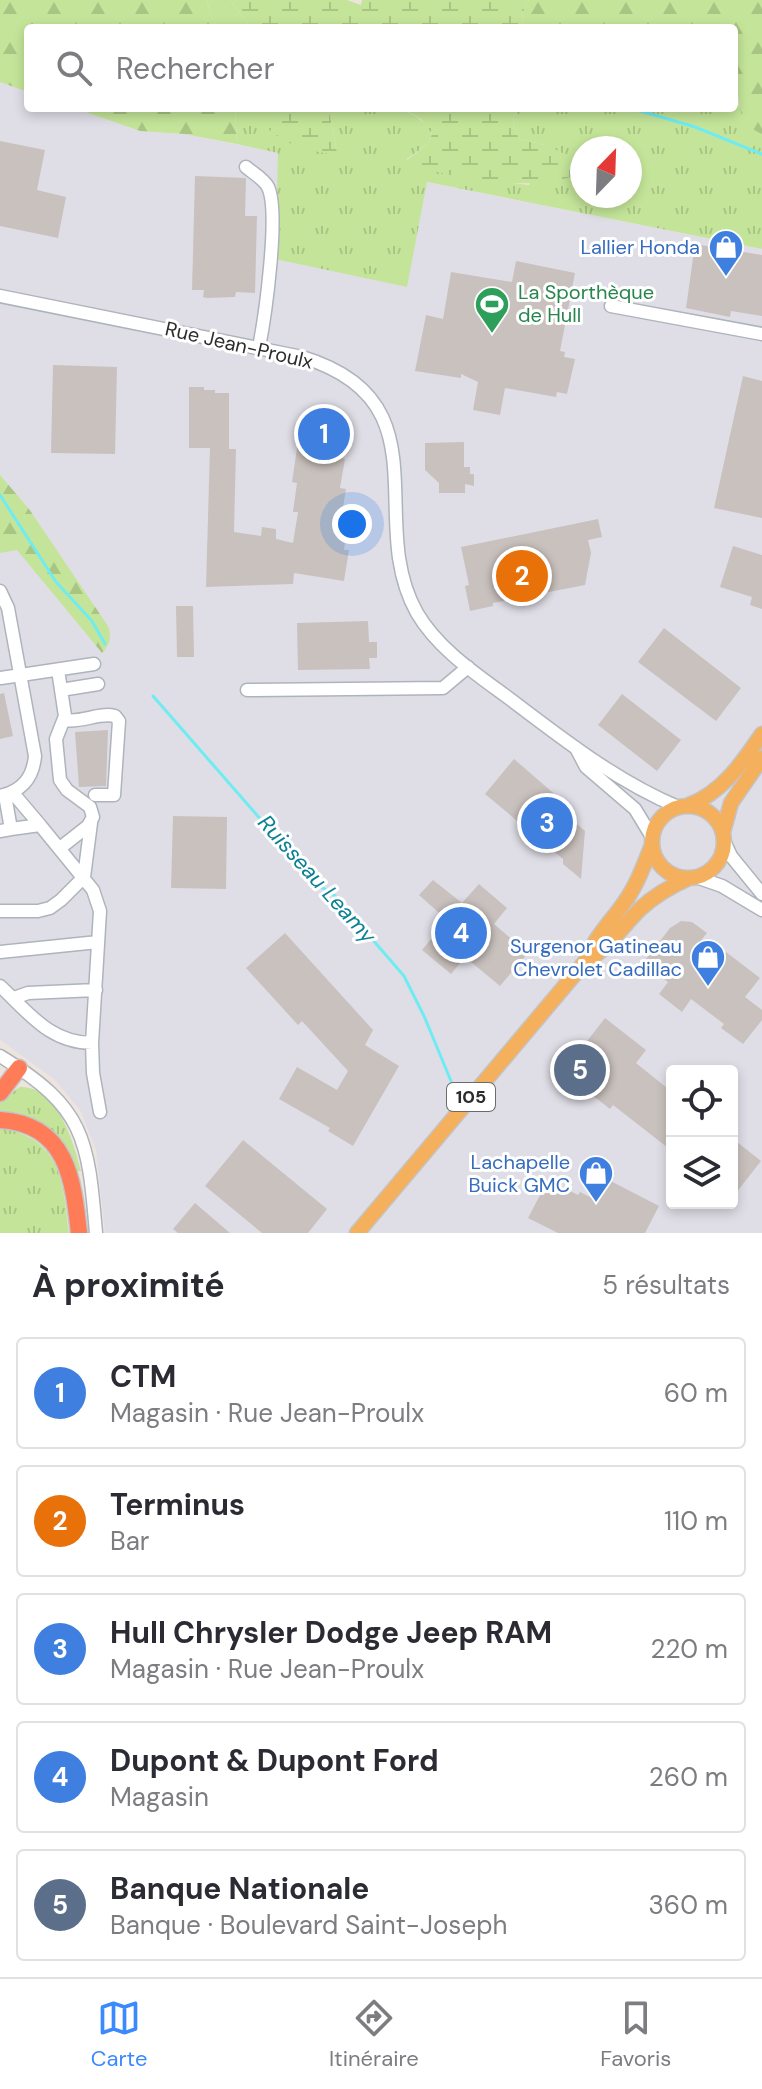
<!DOCTYPE html>
<html lang="fr">
<head>
<meta charset="utf-8">
<style>
  body { margin:0; font-family:"DM Sans",sans-serif; background:#f7f7f7; color:#2b2b33 }
  .controls { position:absolute; right:24px; bottom:24px; display:grid; overflow:hidden; border-radius:8px; box-shadow:0 4px 12px #0003 }
  .controls button { width:72px; height:72px; display:grid; place-items:center; padding:0; border:0; border-bottom:2px solid #e1e1e2; background:#fff; color:#2b2b33; font:40px sans-serif }
  .compass { position:absolute; left:570px; top:136px; width:72px; height:72px; border-radius:50%; background:#fff; box-shadow:0 4px 12px #0003; rotate:23deg }
  .you { position:absolute; left:352px; top:524px; width:28px; height:28px; margin:-20px; border:6px solid #fff; border-radius:50%; background:#1a73e8; box-shadow:0 0 0 12px #1a73e833 }
  .badge { display:grid; place-items:center; width:52px; height:52px; border-radius:50%; background:#3b89fe; color:#fff; font-size:26px; font-weight:700 }
  .pin { position:absolute; translate:-50% -50%; border:4px solid #fff; box-shadow:0 2px 8px #0006 }
  .list { margin:0; padding:0; list-style:none }
  h2 { display:flex; justify-content:space-between; align-items:center; height:104px; margin:0; padding:0 32px; font-size:34px }
  h2 small { font-size:26px; font-weight:400; color:#7c7c81 }
  .list li { display:grid; grid-template-columns:52px 1fr auto; gap:24px; align-items:center; box-sizing:border-box; height:112px; margin:0 16px 16px; padding:0 16px; border:2px solid #e1e1e2; border-radius:8px }
  .list b { display:block; font-size:30px; white-space:nowrap }
  .list p { margin:0; font-size:26px; white-space:nowrap; color:#7c7c81 }
  .list em { font-size:26px; font-style:normal; color:#7c7c81 }
  .icon { flex:none; width:44px; height:44px; fill:none; stroke:currentColor; stroke-width:2; stroke-linecap:round; stroke-linejoin:round }
  .map { position:relative; flex:none; width:762px; height:1233px; overflow:hidden }
  .search { position:absolute; background:#fff; box-shadow:0 4px 12px #0003; left:24px; right:24px; top:24px; height:88px; display:flex; align-items:center; gap:20px; box-sizing:border-box; padding:0 28px; border-radius:8px; color:#7c7c81; font-size:30px }
  .sheet { height:744px; background:#fff }
  nav { display:flex; justify-content:space-around; align-items:center; box-sizing:border-box; height:112px; border-top:2px solid #e1e1e2; background:#fff; font-size:22px; color:#7c7c81 }
  nav a { display:grid; justify-items:center; gap:4px }
  nav .on { color:#3b89fe }
  .map>svg:first-child { display:block }
</style>
</head>
<body>
<div class="map">
<svg width="762" height="1233" viewBox="0 0 762 1233">
  <defs>
    <pattern id="grass-tufts" width="24" height="20" patternUnits="userSpaceOnUse" patternTransform="scale(2)"><rect width="24" height="20" fill="#c4e599"/><path d="M3 7l-1-3M5 7V3M7 7l1-3M15 17l-1-3M17 17v-4M19 17l1-3" fill="none" stroke="#a9c584"/></pattern>
    <pattern id="forest-firs" width="22" height="20" patternUnits="userSpaceOnUse" patternTransform="scale(2)"><rect width="22" height="20" fill="#c4e599"/><path d="M5 1l3.5 6h-7zM16 11l3.5 6h-7z" fill="#a9c584"/></pattern>
    <pattern id="wetland-marsh" width="20" height="14" patternUnits="userSpaceOnUse" patternTransform="scale(2)"><rect width="20" height="14" fill="#c4e599"/><path d="M1 5h8M5 5V1M11 12h8M15 12V8" fill="none" stroke="#a9c584"/></pattern>
  </defs>
  <rect width="100%" height="100%" fill="#eee4de"/>
  <path fill="#dfdee6" fill-rule="evenodd" d="M 0,82 L 28,92 L 28,108 L 74,108 L 140,131 L 184,134 L 762,249 L 762,1233 L 105,1233 L 96,1150 L 80,1110 L 54,1079 L 0,1040 ZM 672,1071 L 732,1071 L 732,1203 L 672,1203 Z"/>
  <path fill="url(#grass-tufts)" fill-rule="evenodd" d="M 207,0 L 230,0 L 251,28 L 218,28 L 210,14 Z
    M 734,85 L 738,87 L 738,105 L 762,134 L 762,249 L 427,182 L 407,287 L 275,259 L 278,153 L 237,144 L 235,108 L 250,108 L 337,152 L 329,111 L 331,108 C 365,108 415,98 432,135 L 429,143 L 407,159 L 407,164 L 488,180 L 529,185 L 544,145 L 520,139 C 513,129 510,117 519,108 L 734,108 ZM 582,148 L 630,148 L 630,196 L 582,196 Z
    M 20,1087 C 57,1085 74,1143 81,1171 L 76,1171 L 28,1118 L 0,1113 L 0,1101 Z
    M 0,1128 C 61,1138 63,1181 69,1233 L 0,1233 Z"/>
  <path fill="url(#forest-firs)" d="M 0,0 L 207,0 L 210,14 L 218,28 L 28,28 L 28,92 L 0,82 Z
    M 529,0 L 762,0 L 762,134 C 741,125 738,109 738,87 L 734,85 L 734,28 L 524,28 L 522,14 Z
    M 74,108 L 235,108 L 237,144 L 184,134 L 140,131 Z
    M 0,475 L 29,509 L 108,626 C 112,637 110,645 102,653 L 17,550 L 0,553 Z"/>
  <path fill="url(#wetland-marsh)" d="M 230,0 L 347,0 L 361,5 L 362,0 L 529,0 L 522,14 L 524,28 L 251,28 Z
    M 250,108 L 331,108 L 329,111 L 337,152 L 329,154 C 292,147 272,139 250,108 Z
    M 402,108 L 519,108 C 510,117 513,129 520,139 C 541,144 568,149 579,170 L 575,176 C 521,192 460,179 407,164 L 407,160 L 429,143 L 432,134 L 421,119 Z"/>
  <g fill="none" stroke-linecap="round" stroke-linejoin="round">
    <path stroke="#6febf2" stroke-width="3" d="M 630,108 L 695,127 L 762,154
      M 0,495 L 56,582 L 92,621 L 105,644
      M 153,696 L 318,885 L 334,895 L 404,976 L 424,1016 L 451,1081"/>
  </g>
  <path fill="#c9c1bd" d="M 0,141 L 45,150 L 37,190 L 66,197 L 58,238 L 0,226 Z
    M 195,176 L 246,178 L 245,216 L 257,216 L 255,293 L 236,292 L 235,297 L 207,298 L 203,297 L 204,290 L 192,290 Z
    M 695,244 L 762,255 L 762,316 L 731,311 L 730,317 L 686,308 Z
    M 516,261 L 575,273 L 560,351 L 565,352 L 564,357 L 575,359 L 567,394 L 557,392 L 556,397 L 505,388 L 500,415 L 473,410 L 478,382 L 461,374 L 461,378 L 415,371 L 426,315 L 443,319 L 451,272 L 512,282 Z
    M 53,365 L 117,367 L 115,454 L 51,453 Z
    M 743,376 L 762,381 L 762,518 L 714,508 Z
    M 189,387 L 204,387 L 204,390 L 215,390 L 215,393 L 229,393 L 229,449 L 236,449 L 234,532 L 261,536 L 262,527 L 276,529 L 276,539 L 293,543 L 298,512 L 293,512 L 297,483 L 292,482 L 301,422 L 341,428 L 337,457 L 345,459 L 340,488 L 346,489 L 341,519 L 348,520 L 344,550 L 349,550 L 344,581 L 294,573 L 293,584 L 206,587 L 210,448 L 189,448 Z
    M 464,442 L 464,467 L 470,467 L 470,474 L 474,474 L 474,486 L 465,484 L 465,493 L 439,493 L 439,483 L 425,470 L 425,443 Z
    M 598,519 L 602,537 L 588,540 L 591,553 L 585,585 L 493,603 L 493,606 L 470,611 L 465,586 L 469,585 L 461,547 Z
    M 733,546 L 762,555 L 762,609 L 750,605 L 752,597 L 720,587 Z
    M 176,606 L 193,606 L 194,657 L 177,657 Z
    M 368,621 L 369,642 L 377,642 L 377,658 L 369,658 L 370,669 L 298,670 L 297,623 Z
    M 664,628 L 741,688 L 716,721 L 638,662 Z
    M 4,693 L 13,736 L 0,739 L 0,694 Z
    M 622,694 L 681,740 L 657,771 L 598,725 Z
    M 108,730 L 106,786 L 79,787 L 75,732 Z
    M 514,759 L 566,804 L 566,815 L 585,831 L 581,879 L 563,864 L 563,859 L 485,794 Z
    M 173,816 L 227,817 L 226,889 L 171,888 Z
    M 433,880 L 462,903 L 479,884 L 507,908 L 494,924 L 528,953 L 500,986 L 465,957 L 451,974 L 422,950 L 447,920 L 419,895 Z
    M 681,921 L 692,922 L 707,933 L 690,954 L 711,971 L 726,952 L 760,978 L 745,997 L 762,1010 L 762,1020 L 743,1044 L 721,1028 L 724,1024 L 691,999 L 682,1012 L 659,994 L 668,982 L 643,963 L 670,928 Z
    M 285,933 L 373,1030 L 365,1045 L 399,1066 L 353,1146 L 328,1131 L 330,1128 L 279,1099 L 297,1067 L 337,1090 L 348,1071 L 302,1021 L 298,1025 L 246,968 Z
    M 605,1018 L 646,1050 L 636,1063 L 672,1092 L 672,1151 L 613,1105 L 610,1109 L 563,1072 Z
    M 732,1138 L 761,1161 L 732,1198 Z
    M 243,1140 L 327,1209 L 308,1233 L 262,1233 L 205,1186 Z
    M 603,1177 L 659,1206 L 645,1233 L 558,1233 L 528,1218 L 548,1180 L 578,1195 L 580,1192 L 592,1198 Z
    M 195,1203 L 230,1233 L 178,1233 L 173,1229 Z"/>
  <g fill="none" stroke-linecap="round" stroke-linejoin="round">
    <g stroke="#aeb4bc" stroke-width="15">
      <path id="minor" d="M 246,167 C 253,173 264,179 268,187 C 280,212 265,317 259,347
        M 0,296 L 302,357 C 447,401 364,520 417,613 C 438,649 476,674 510,699 C 563,739 616,781 678,807
        M 611,306 L 762,334
        M 0,591 L 8,608 L 35,756 C 33,778 22,791 0,796
        M 58,670 L 65,716 L 56,739 L 60,780 L 67,790 L 90,807 L 93,817 L 88,826 L 60,848
        M 1,678 L 94,664
        M 61,690 L 98,684
        M 247,690 L 443,688 L 468,667
        M 65,720 C 82,723 99,712 115,716 L 119,721 L 114,795 L 95,795
        M 577,750 L 586,767 L 635,809 L 652,837
        M 12,792 L 40,825
        M 0,831 L 11,829 L 5,795
        M 725,843 L 731,856 L 762,894
        M 696,877 L 722,886 L 762,910
        M 0,911 L 38,911 L 50,908 L 61,900 L 84,877 L 91,823
        M 0,952 L 98,942
        M 0,986 C 29,1013 50,1043 92,1043 L 100,911 L 93,890 L 40,825 L 11,829
        M 14,998 L 28,993 L 96,990
        M 92,1043 L 93,1073 L 100,1112
        M 0,1056 C 85,1108 88,1138 96,1233"/>
    </g>
    <g stroke="#c4c4c4" stroke-width="17">
      <path id="major" d="M 689,805 C 722,793 743,762 762,734
        M652 842a36 36 0 1 1 72 0a36 36 0 1 1-72 0Z
        M 723,832 L 731,803 L 762,758
        M 585,962 C 609,948 621,928 640,909 C 654,896 671,886 689,878
        M 357,1233 L 585,962 C 594,938 610,923 624,903 C 637,885 644,865 652,845"/>
    </g>
    <g stroke="#c4c4c4" stroke-width="19">
      <path id="highway" d="M 0,1093 L 19,1068
        M 0,1120 C 67,1124 73,1179 79,1233"/>
    </g>
    <use href="#minor" stroke="#fff" stroke-width="12"/>
    <use href="#major" stroke="#f4b05d" stroke-width="14"/>
    <use href="#highway" stroke="#ff7c58" stroke-width="16"/>
  </g>
  <defs>
    <g id="shop-pin" transform="scale(1.8)"><path d="M0 17L-7.5 6A9.5 9.5 0 1 1 7.5 6Z" fill="#3f7fe0" stroke="#fff"/><path d="M-5-2.5h2.3a2.7 3.5 0 0 1 5.4 0H5L5.5 6h-11ZM-1.5-2.5h3a1.5 2.3 0 0 0-3 0Z" fill="#fff"/></g>
    <g id="stadium-pin" transform="scale(1.8)"><path d="M0 17L-7.5 6A9.5 9.5 0 1 1 7.5 6Z" fill="#2e9e5b" stroke="#fff"/><path d="M0-5a6.5 5 0 1 0 0 10a6.5 5 0 1 0 0-10ZM-3.5-1.8h7v3.6h-7Z" fill="#fff"/></g>
  </defs>
  <g fill-rule="evenodd">
    <use href="#shop-pin" x="726" y="247"/>
    <use href="#stadium-pin" x="492" y="304"/>
    <use href="#shop-pin" x="708" y="957"/>
    <use href="#shop-pin" x="596" y="1173"/>
  </g>
  <g text-anchor="middle" dominant-baseline="central" stroke-width="6" stroke-linejoin="round" paint-order="stroke">
    <rect fill="#fff" stroke="#6b6b6b" stroke-width="2" x="447" y="1083" width="48" height="28" rx="6"/>
    <g font-size="18" font-weight="bold" fill="#2c2c2c">
      <text x="471" y="1097">105</text>
    </g>
    <g font-size="20" fill="#366cbe" stroke="#fff" text-anchor="end">
      <text x="700" y="247">Lallier Honda</text>
      <text x="682" y="946">Surgenor Gatineau<tspan x="682" dy="23">Chevrolet Cadillac</tspan></text>
      <text x="570" y="1162">Lachapelle<tspan x="570" dy="23">Buick GMC</tspan></text>
    </g>
    <g font-size="20" fill="#27864d" stroke="#fff" text-anchor="start">
      <text x="518" y="292">La Sporthèque<tspan x="518" dy="23">de Hull</tspan></text>
    </g>
    <g font-size="20" fill="#2c2c2c" stroke="#fff">
      <text transform="translate(239 345) rotate(13)">Rue Jean-Proulx</text>
    </g>
    <g font-size="22" font-style="italic" fill="#0b8293" stroke="#fff">
      <text transform="translate(317 879) rotate(48)">Ruisseau Leamy</text>
    </g>
  </g>
</svg>
<div class="controls">
<button><svg class="icon" aria-label="locate" viewBox="0 0 24 24"><circle cx="12" cy="12" r="6"/><path d="M12 2v4M12 18v4M2 12h4M18 12h4"/></svg></button>
<button><svg class="icon" aria-label="layers" viewBox="0 0 24 24"><path d="M12 4l9 5-9 5-9-5zM3 14l9 5 9-5"/></svg></button>
</div>
<svg class="compass" viewBox="-18 -18 36 36"><path d="M0-13l5 13h-10z" fill="#e53935"/><path d="M0 13l5-13h-10z" fill="#7c7c81"/></svg>
<div class="you"></div>
<div class="pin badge" style="left:324px;top:434px;background:#3f7fe0">1</div>
<div class="pin badge" style="left:522px;top:576px;background:#e8710a">2</div>
<div class="pin badge" style="left:547px;top:823px;background:#3f7fe0">3</div>
<div class="pin badge" style="left:461px;top:933px;background:#3f7fe0">4</div>
<div class="pin badge" style="left:580px;top:1070px;background:#5c6f8a">5</div>
<div class="search"><svg class="icon" aria-label="search" viewBox="0 0 24 24"><circle cx="10" cy="10" r="6"/><path d="M15 15l6 6"/></svg>Rechercher</div>
</div>
<section class="sheet">
<h2>À proximité<small>5 résultats</small></h2>
<ul class="list">
<li><span class="badge" style="background:#3f7fe0">1</span><div><b>CTM</b><p>Magasin · Rue Jean-Proulx</p></div><em>60 m</em></li>
<li><span class="badge" style="background:#e8710a">2</span><div><b>Terminus</b><p>Bar</p></div><em>110 m</em></li>
<li><span class="badge" style="background:#3f7fe0">3</span><div><b>Hull Chrysler Dodge Jeep RAM</b><p>Magasin · Rue Jean-Proulx</p></div><em>220 m</em></li>
<li><span class="badge" style="background:#3f7fe0">4</span><div><b>Dupont &amp; Dupont Ford</b><p>Magasin</p></div><em>260 m</em></li>
<li><span class="badge" style="background:#5c6f8a">5</span><div><b>Banque Nationale</b><p>Banque · Boulevard Saint-Joseph</p></div><em>360 m</em></li>
</ul>
</section>
<nav>
<a class="on"><svg class="icon" aria-label="map" viewBox="0 0 24 24"><path d="M3 6l6-2 6 2 6-2v14l-6 2-6-2-6 2zM9 4v14M15 6v14"/></svg>Carte</a>
<a><svg class="icon" aria-label="directions" viewBox="0 0 24 24"><path d="M12 3l9 9-9 9-9-9zM9 14v-3h6M13 9l2 2-2 2"/></svg>Itinéraire</a>
<a><svg class="icon" aria-label="saved" viewBox="0 0 24 24"><path d="M7 4h10v16l-5-4-5 4z"/></svg>Favoris</a>
</nav>
</body>
</html>
